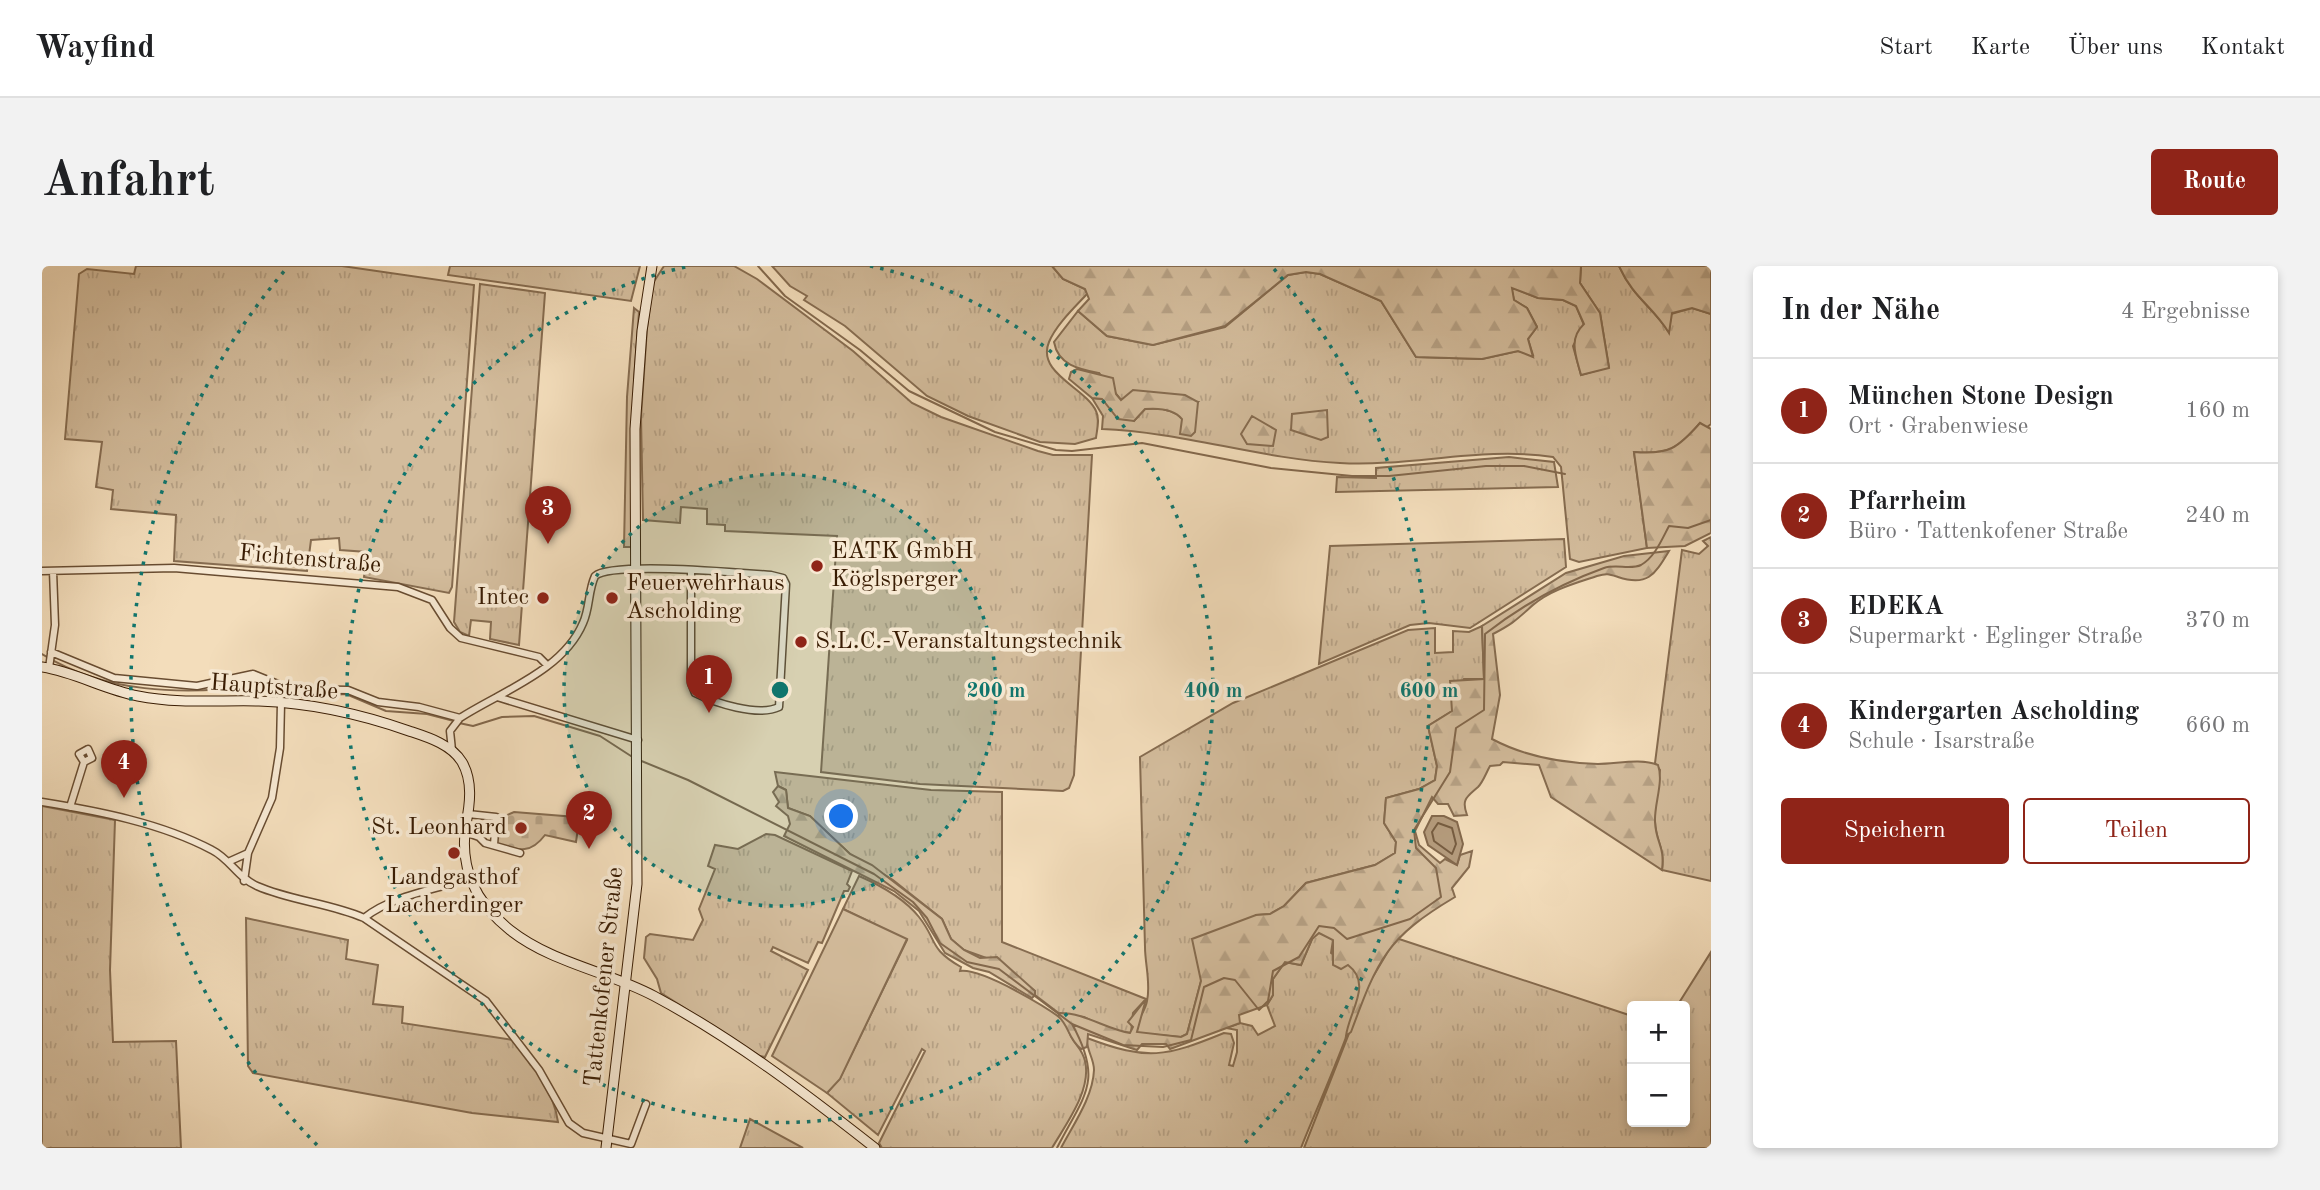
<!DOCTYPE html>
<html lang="de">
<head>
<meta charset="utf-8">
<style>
  body { margin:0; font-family:"Old Standard TT",serif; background:#f2f2f2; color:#202124 }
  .controls { position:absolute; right:21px; bottom:21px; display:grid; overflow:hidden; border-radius:7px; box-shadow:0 4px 10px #0003 }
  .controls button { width:63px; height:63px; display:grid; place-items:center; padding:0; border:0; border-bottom:2px solid #e0e0e0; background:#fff; color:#202124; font:35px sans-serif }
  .you { position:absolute; left:800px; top:551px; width:24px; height:24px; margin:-18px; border:5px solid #fff; border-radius:50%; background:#1a73e8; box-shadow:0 0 0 10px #1a73e833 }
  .badge { display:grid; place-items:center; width:46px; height:46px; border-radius:50%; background:#8f2418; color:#fff; font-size:23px; font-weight:700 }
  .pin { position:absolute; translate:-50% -58px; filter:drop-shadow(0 2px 4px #0008) }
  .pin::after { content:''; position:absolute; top:37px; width:24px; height:21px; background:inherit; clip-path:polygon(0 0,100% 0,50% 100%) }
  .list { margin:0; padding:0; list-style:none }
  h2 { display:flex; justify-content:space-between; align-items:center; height:91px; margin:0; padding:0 28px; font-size:30px }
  h2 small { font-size:23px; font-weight:400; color:#757577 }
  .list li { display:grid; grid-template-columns:46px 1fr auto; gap:21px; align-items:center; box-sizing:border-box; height:105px; padding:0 28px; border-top:2px solid #e0e0e0 }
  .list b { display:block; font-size:26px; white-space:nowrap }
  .list p { margin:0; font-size:23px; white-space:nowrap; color:#757577 }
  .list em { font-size:23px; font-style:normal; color:#757577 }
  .actions { display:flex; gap:14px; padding:21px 28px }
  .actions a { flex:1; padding:16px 0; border:2px solid #8f2418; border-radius:7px; text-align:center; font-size:24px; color:#8f2418 }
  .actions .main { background:#8f2418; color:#fff }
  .map { position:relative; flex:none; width:1669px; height:882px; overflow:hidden; border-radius:7px }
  header { display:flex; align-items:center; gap:42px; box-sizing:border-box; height:98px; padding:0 35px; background:#fff; border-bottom:2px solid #e0e0e0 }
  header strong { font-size:33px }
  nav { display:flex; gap:38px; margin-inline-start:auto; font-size:24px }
  .intro { display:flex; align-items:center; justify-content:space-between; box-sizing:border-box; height:168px; padding:0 42px }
  h1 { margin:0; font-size:49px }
  .button { padding:18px 32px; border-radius:7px; background:#8f2418; color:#fff; font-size:24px; font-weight:700 }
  main { display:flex; gap:42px; padding:0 42px }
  aside { flex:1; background:#fff; border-radius:7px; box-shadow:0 4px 10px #0003 }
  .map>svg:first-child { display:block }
</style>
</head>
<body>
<header>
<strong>Wayfind</strong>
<nav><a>Start</a><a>Karte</a><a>Über uns</a><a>Kontakt</a></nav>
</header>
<div class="intro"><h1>Anfahrt</h1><a class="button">Route</a></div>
<main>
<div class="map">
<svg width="1669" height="882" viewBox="0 0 1669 882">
  <defs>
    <pattern id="grass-tufts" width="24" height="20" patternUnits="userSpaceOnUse" patternTransform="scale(1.75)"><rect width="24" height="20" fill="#d3bc9c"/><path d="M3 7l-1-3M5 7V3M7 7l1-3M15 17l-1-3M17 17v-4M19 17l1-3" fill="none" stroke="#b6a185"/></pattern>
    <pattern id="forest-firs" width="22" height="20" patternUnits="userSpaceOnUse" patternTransform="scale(1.75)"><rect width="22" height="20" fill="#d3bc9c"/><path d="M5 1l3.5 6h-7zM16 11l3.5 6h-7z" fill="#b6a185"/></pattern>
    <pattern id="cemetery-stones" width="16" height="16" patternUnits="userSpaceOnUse" patternTransform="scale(1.75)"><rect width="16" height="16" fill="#d3bc9c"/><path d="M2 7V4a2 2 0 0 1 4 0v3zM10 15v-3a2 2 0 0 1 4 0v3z" fill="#b6a185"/></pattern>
  </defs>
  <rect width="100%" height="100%" fill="#f3ddbb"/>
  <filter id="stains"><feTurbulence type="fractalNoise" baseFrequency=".00286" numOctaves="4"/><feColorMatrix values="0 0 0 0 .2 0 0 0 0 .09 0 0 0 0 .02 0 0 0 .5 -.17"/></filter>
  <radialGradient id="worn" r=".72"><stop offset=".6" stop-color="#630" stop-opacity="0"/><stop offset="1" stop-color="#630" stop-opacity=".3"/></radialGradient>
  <path fill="url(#grass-tufts)" stroke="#866c50" stroke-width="2" d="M 94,0 L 300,0 L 432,19 L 410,321 L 407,327 L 322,311 L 325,286 L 298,284 L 297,272 L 269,274 L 265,305 L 132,295 L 134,249 L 69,243 L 71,224 L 54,221 L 60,176 L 23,173 L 37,8 L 45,3 L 92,8 Z
    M 408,0 L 598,0 L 589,35 L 406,9 Z
    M 622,0 L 692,0 L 715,13 L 811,85 L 870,137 L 899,151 L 996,185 L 1011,189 L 1050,189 L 1032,509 L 1027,522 L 1021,525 L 878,518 L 779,506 L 795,270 L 683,265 L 683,259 L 665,258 L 665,243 L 639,241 L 638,257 L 601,254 L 599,151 L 605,62 L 611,17 Z
    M 730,0 L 1010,0 L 1021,13 L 1043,23 L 1045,28 C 1032,42 1014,59 1007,76 C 994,107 1044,122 1054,145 C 1058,153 1055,163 1054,172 L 1033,178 L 998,176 L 926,150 L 885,130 L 803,60 L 762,34 L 765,30 L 748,20 Z
    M 1539,0 L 1577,0 C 1592,33 1609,39 1627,66 L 1629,48 L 1650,42 L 1669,48 L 1669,158 L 1664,162 L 1658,157 C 1636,183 1627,189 1592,186 L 1605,282 L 1537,296 L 1528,293 L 1519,201 L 1511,191 C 1441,180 1369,201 1298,197 C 1218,193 1140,166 1060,163 L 1061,150 L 1050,132 L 1060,133 L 1092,155 L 1103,143 C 1115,142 1132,143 1140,153 L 1156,136 L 1079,134 L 1057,107 C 1037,103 1016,99 1012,76 L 1036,45 L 1065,70 L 1111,79 L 1183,61 L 1246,9 L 1264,6 L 1278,8 L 1339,35 L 1374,91 L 1440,93 L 1476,85 L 1491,89 L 1486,73 L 1495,61 L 1485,42 L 1472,34 L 1469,21 L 1496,32 L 1521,34 L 1534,40 L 1542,59 L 1531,80 L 1539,109 L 1567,101 L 1558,47 L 1538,17 Z
    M 438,18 L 503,27 L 477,379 L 448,373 L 449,356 L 429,354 L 427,370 L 418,366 L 412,356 Z
    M 592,42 L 597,46 L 592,114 L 590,281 L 582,281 L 585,131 Z
    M 1467,191 L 1512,196 L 1516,221 L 1294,226 L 1295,211 L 1334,212 L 1334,202 Z
    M 1669,271 L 1669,615 L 1620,604 C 1623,581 1614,577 1613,555 C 1612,539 1616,520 1618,504 L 1613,497 L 1640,284 L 1657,288 L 1666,280 L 1661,275 Z
    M 1522,273 L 1524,301 L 1428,362 L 1387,357 L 1368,359 L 1277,398 L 1288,280 Z
    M 1440,360 L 1442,413 L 1422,413 L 1410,445 L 1386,460 L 1395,500 L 1393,514 L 1377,523 L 1344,532 L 1342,557 L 1354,576 L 1353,587 L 1333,599 L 1264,617 L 1242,640 L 1228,648 L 1214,649 L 1159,715 L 1145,768 L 1139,771 L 1095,767 C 1093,754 1103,747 1105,735 C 1109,718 1103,698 1103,681 L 1098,491 L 1191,437 L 1366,364 L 1393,362 L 1393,387 L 1411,386 L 1411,365 L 1427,366 Z
    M 733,506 L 889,524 L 960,526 L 960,676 L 1104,733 L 1091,747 L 1089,767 L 1068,764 L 1042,751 L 1018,748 L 993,729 L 993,725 L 947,693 L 922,684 L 909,673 L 900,653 L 851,614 L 808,588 L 768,550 L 746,542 L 744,524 L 736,520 Z
    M 0,540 L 73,554 L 68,704 L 71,776 L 134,775 L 139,882 L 0,882 Z
    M 724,568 L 733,569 L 810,605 L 805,618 L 808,621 L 806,625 L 802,625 L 780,677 L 776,676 L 766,697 L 731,681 L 729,685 L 766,704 L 723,791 L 718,790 L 619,727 L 615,713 L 602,692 L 604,671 L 608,668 L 651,674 L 661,654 L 657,643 L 673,603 L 666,600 L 673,579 L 696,583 Z
    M 817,610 C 840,620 862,632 877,651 C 896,675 886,682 919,701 L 918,705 C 940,702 1007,742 1025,757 C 1028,778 1039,778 1043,795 C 1050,824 1024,858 1010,882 L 840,882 L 837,877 L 883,785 L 880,783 L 836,869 L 785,827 L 798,812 L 865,674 L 801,643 Z
    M 204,652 L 306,674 L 304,693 L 336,699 L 331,738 L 361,741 L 360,757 L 471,774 C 491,795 512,827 516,856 L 430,847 L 211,807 L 206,800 Z
    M 1277,666 L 1291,674 L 1289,687 C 1301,695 1316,702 1319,717 C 1322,738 1269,855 1259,882 L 1019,882 C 1031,859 1051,831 1052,804 C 1052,792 1044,784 1045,772 C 1106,795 1123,791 1182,767 L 1189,768 L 1192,777 L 1187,799 L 1191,800 L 1195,786 L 1195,764 L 1184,762 L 1198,757 L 1210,760 L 1216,769 L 1233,760 L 1225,739 L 1231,729 L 1231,713 L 1243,696 L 1259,699 L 1270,673 Z
    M 1354,672 L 1590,750 L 1590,856 L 1643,856 L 1643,740 L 1635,740 L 1669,686 L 1669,882 L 1262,882 L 1326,719 Z
    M 708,853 L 761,882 L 698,882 Z"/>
  <path fill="url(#forest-firs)" stroke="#866c50" stroke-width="2" d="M 1010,0 L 1539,0 L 1538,17 L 1558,47 L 1567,102 L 1539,109 C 1534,90 1526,73 1542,58 L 1534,40 L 1521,34 L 1496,32 L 1470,22 L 1472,34 L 1485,42 L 1495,61 L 1486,73 L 1491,91 L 1476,85 L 1440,93 L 1374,91 L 1339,35 L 1278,8 L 1264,6 L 1246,9 L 1183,60 L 1111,79 L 1065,70 L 1036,45 L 1047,33 L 1043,23 L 1021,13 Z
    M 1577,0 L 1669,0 L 1669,48 L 1650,42 L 1630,47 L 1627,67 C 1610,39 1592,33 1577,0 Z
    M 1035,103 L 1071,112 L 1074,128 L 1079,134 L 1091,124 L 1143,129 L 1156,136 L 1153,166 L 1149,170 L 1138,168 L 1140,153 C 1132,143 1115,142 1103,143 L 1092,155 L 1076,153 L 1060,133 L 1050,132 L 1027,113 L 1029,106 Z
    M 1285,144 L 1286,171 L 1279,174 L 1249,164 L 1250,148 Z
    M 1210,150 L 1234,164 L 1231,180 L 1205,178 L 1199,168 Z
    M 1658,157 L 1669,163 L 1669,267 L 1643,280 L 1605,282 L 1592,186 C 1627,189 1636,182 1658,157 Z
    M 1627,285 C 1613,308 1606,321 1576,311 C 1567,308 1565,307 1555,310 C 1534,317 1508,324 1491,339 C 1474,354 1472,357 1451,368 L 1458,429 L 1450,473 C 1482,490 1520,497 1556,498 C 1575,498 1598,492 1616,499 C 1622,516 1612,538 1613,556 C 1614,578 1623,579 1620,604 L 1509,531 L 1497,499 L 1461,496 L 1458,499 L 1448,500 C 1444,507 1441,516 1436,521 C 1425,531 1419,533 1425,549 L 1412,550 L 1406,538 L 1396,538 L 1390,531 L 1373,565 L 1377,579 L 1398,597 L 1403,593 L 1415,599 L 1418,589 L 1430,585 L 1427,601 L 1410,622 L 1413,631 C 1344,672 1336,693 1309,766 L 1304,770 C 1307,745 1331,718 1306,699 L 1299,703 L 1291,699 L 1291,674 L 1277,667 L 1270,673 L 1259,699 L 1243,696 L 1231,713 L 1231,729 L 1225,739 L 1197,749 L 1198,757 L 1128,783 L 1124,778 L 1100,778 L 1095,784 L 1046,768 L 1045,781 L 1039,783 C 1025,771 1028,761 1016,750 L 1018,747 C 1043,747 1064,763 1088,767 L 1091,761 L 1086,756 L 1104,733 L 1095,766 L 1139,771 L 1145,768 L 1159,715 L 1150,673 L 1214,649 L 1228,648 L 1242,640 L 1264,617 L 1333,599 L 1353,587 L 1354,576 L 1342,557 L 1344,532 L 1377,523 L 1393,514 L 1395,500 L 1386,460 L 1410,445 L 1408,415 L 1442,413 L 1440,360 L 1524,307 L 1582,290 Z
    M 736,520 L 744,524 L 746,542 L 768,550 L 808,588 L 830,599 L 900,653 L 909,673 L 922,684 L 938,692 L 955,691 L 993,725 L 993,729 L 990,732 L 947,706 L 931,702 L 903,687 L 877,645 L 852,625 L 742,570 L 748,558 L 746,550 L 734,540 L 737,536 L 731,526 Z"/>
  <path fill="url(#cemetery-stones)" stroke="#866c50" stroke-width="2" d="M 472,546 L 534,551 L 537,555 L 534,576 L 503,569 C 488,589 476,584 454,578 L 456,553 Z"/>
  <path fill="#d3bc9c" stroke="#866c50" stroke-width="2" d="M 801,643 L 865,673 L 798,813 L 785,827 L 730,790 Z"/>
  <path fill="#b49b7c" stroke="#83684c" stroke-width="2" d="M 1390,550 L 1402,550 L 1415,556 L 1421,578 L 1415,599 L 1386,579 L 1382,566 Z"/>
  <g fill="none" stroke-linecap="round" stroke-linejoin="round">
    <path stroke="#765c40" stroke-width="2" d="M 1396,557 L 1410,562 L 1414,578 L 1410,588 L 1392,575 L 1390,566 Z"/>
    <path stroke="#83684c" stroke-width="2" d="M 716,0 L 743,30 L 818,84 L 867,125 L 953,166 L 1014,184 L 1030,185 L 1100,177 L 1229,202 L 1310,210 L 1347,210 L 1444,200 L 1482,200 L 1523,208
      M 0,388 C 65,428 138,428 211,421
      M 217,420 L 259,431 L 304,428 L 344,445 L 385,448 L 412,455
      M 417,457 L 431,460 L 460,451 L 492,450 L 558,470 L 592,492
      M 597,494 L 646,514 L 832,608 L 871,636 L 885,652 L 898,677 L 925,696 L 957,703 L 1030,758 L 1081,779 L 1121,781 L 1149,774 L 1162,721 L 1182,712 L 1193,714 L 1217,744 L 1226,735 L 1231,705 L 1257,691 L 1277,660 L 1292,662 L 1305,673 L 1368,653 L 1399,631 L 1394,602 L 1374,582 L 1372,564 L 1408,506 L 1414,462 L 1442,444 L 1443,368 C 1479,340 1520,317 1562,302 C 1574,298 1589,304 1599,299 C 1613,291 1620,273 1627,260 L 1646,262 L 1669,254
      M 1015,882 C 1042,829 1062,816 1030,758"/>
    <g stroke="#684c31" stroke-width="9">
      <path id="minor" d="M 0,305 L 132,302 L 356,321 L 390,334 L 408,362 L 419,372 L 497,391 L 505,399
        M 9,386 L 72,412 L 155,420 L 211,408 L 248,423 L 306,424 L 336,436 L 377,441 L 418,452
        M 7,402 L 13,359 L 11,305
        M 211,408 L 217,435
        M 455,431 L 596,474
        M 410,484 L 408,465 L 418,452 C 458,426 521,405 541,357 C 548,342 546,325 553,310 C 570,295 699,307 729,309 L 741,312 L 744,318 L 737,441 C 716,451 673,437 653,427 L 649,417 L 649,305
        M 0,536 C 56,545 119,557 170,584 C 188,593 196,612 215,620 C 249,635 288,637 322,652 L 444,735 L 497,804 L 527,857 L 541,867 L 589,878 L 604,838
        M 28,541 L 42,496 L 50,492 L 46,483 L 37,488 L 42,496
        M 426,548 L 454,551 L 452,579
        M 423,566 L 437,571 L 443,577 L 478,587
        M 186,596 L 206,587
        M 202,615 L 206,587 L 230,532 L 238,482 L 239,437
        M 322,652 C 349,630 394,623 427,613"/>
    </g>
    <g stroke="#391c03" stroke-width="11">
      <path id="secondary" d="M 0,401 C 33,406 63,424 96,430 C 136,438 177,434 217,435 C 268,437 319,448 367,465 C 385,471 409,478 420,496 C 431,515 428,538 424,558 C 417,602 433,636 468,664 C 510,697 565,705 612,730 C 691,772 763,827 833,882
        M 564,882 L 595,618 L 593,163 L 600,65 L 610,0"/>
    </g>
    <use href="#minor" stroke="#f7e9d3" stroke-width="6"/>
    <use href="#secondary" stroke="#f7e9d3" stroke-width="9"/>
  </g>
  <circle cx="738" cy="424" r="216" fill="#0f766e" fill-opacity=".12"/>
  <g fill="none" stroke="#0f766e" stroke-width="3.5" stroke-dasharray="3.5 7">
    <circle cx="738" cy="424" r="216"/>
    <path d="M828 0A433 433 0 1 1 648 0"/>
    <path d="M275 879A649 649 0 0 1 244 3M1232 3A649 649 0 0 1 1201 879"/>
  </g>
  <g fill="#8f2418" stroke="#f7e9d3" stroke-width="2.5">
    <circle cx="775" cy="300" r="7"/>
    <circle cx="501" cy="332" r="7"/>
    <circle cx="570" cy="332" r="7"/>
    <circle cx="759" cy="376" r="7"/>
    <circle cx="479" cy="562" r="7"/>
    <circle cx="412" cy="587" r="7"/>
  </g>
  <g text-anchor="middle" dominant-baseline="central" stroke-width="7" stroke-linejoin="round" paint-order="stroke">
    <g font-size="24" fill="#391c03" stroke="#f7e9d3" text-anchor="start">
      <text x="789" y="286">EATK GmbH<tspan x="789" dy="28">Köglsperger</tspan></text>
      <text x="584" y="318">Feuerwehrhaus<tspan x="584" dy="28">Ascholding</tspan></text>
      <text x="487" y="332" text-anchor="end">Intec</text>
      <text x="773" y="376">S.L.C.-Veranstaltungstechnik</text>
      <text x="465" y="562" text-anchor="end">St. Leonhard</text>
      <text x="412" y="612" text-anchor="middle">Landgasthof<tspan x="412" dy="28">Lacherdinger</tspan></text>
    </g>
    <g font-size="24" fill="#391c03" stroke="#f7e9d3">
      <text transform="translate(268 294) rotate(5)">Fichtenstraße</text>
      <text transform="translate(232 422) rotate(4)">Hauptstraße</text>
      <text transform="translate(563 711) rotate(-84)">Tattenkofener Straße</text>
    </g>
  </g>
  <circle cx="738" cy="424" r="10" fill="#0f766e" stroke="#f7e9d3" stroke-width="3.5"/>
  <g font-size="21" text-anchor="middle" font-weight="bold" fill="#0f766e" stroke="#f7e9d3" stroke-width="7" stroke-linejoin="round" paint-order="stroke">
    <text x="954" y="431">200 m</text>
    <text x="1171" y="431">400 m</text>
    <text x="1387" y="431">600 m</text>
  </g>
  <rect width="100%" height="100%" filter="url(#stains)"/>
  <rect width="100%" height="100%" fill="url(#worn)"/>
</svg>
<div class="controls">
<button>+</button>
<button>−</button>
</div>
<div class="you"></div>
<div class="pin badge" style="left:667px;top:447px">1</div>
<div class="pin badge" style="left:547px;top:583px">2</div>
<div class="pin badge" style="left:506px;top:278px">3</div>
<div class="pin badge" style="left:82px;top:532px">4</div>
</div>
<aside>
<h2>In der Nähe<small>4 Ergebnisse</small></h2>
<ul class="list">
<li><span class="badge">1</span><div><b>München Stone Design</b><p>Ort · Grabenwiese</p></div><em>160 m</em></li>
<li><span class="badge">2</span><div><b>Pfarrheim</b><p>Büro · Tattenkofener Straße</p></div><em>240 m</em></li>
<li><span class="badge">3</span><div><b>EDEKA</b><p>Supermarkt · Eglinger Straße</p></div><em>370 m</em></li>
<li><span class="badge">4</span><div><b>Kindergarten Ascholding</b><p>Schule · Isarstraße</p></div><em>660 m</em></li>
</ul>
<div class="actions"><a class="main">Speichern</a><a>Teilen</a></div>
</aside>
</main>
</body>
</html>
